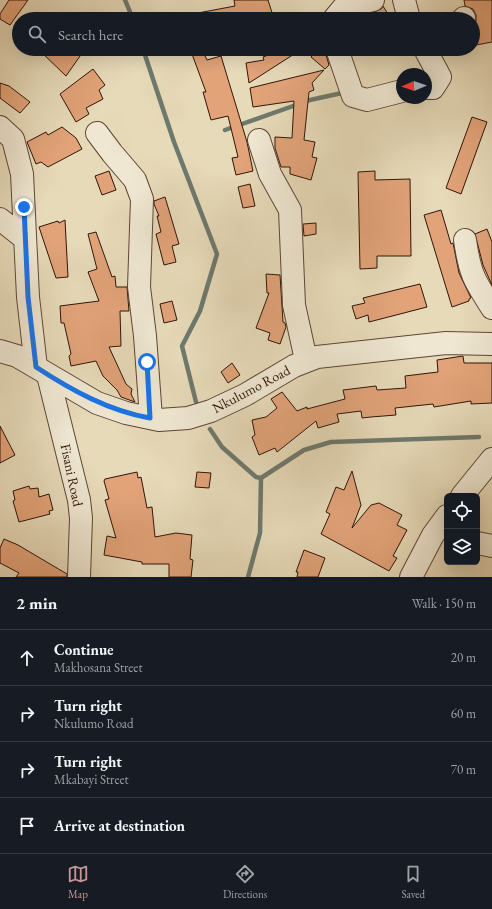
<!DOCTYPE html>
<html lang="en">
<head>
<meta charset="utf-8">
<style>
  body { margin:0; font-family:"EB Garamond",serif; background:#242831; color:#f1f3f6 }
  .controls { position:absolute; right:12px; bottom:12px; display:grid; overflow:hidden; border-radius:6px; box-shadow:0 4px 16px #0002 }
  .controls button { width:36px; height:36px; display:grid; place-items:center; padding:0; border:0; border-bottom:1px solid #363941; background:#171b24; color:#f1f3f6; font:20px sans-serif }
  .compass { position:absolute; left:396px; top:68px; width:36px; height:36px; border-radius:50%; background:#171b24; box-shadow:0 4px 16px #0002; rotate:268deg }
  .stop { position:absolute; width:12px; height:12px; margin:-9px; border:3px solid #1a73e8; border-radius:50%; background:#fff }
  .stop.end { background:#1a73e8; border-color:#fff; box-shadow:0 1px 4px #0008 }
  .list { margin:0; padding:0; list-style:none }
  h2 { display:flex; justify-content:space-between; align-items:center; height:52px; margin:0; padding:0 16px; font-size:17px }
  h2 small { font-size:13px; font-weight:400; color:#9ea1a6 }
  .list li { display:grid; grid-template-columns:26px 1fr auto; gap:12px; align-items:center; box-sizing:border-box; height:56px; padding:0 16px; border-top:1px solid #363941 }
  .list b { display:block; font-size:15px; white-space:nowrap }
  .list p { margin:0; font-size:13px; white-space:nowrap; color:#9ea1a6 }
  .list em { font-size:13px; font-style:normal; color:#9ea1a6 }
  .icon { flex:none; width:22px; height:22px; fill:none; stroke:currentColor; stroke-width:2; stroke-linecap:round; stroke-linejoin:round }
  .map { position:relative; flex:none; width:492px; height:577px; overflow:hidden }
  .search { position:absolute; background:#171b24; box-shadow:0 4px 16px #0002; left:12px; right:12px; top:12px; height:44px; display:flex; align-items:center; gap:10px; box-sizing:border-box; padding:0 14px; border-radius:22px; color:#9ea1a6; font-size:15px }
  .sheet { height:276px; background:#171b24 }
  nav { display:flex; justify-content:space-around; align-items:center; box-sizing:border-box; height:56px; border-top:1px solid #363941; background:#171b24; font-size:11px; color:#9ea1a6 }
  nav a { display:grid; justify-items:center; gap:2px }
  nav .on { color:#c59692 }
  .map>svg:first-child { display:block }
</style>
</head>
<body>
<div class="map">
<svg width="492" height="577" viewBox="0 0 492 577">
  <rect width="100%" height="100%" fill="#e7dab9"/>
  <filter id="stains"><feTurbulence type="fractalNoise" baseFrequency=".005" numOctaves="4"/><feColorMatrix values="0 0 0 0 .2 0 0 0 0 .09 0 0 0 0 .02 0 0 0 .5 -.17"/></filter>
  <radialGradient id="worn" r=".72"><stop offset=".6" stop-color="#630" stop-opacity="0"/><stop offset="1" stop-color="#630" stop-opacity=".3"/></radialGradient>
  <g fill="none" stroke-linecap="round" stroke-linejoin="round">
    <path stroke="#6e796d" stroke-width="4.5" d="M 125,0 L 133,19
      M 143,49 L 174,142 L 217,254 L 200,311 L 182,346 L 196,402
      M 225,130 L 310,100 L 342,93
      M 210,429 L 222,447 L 256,477 L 261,478 L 304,450 L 331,442 L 479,437
      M 248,577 L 260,533 L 261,478"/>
  </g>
  <path fill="#e2a379" stroke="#301509" d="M 9,0 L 28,0 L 10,25 L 0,19 L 0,14 Z
    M 234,0 L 268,0 L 274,19 L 198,19 L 198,13 L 235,6 Z
    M 464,0 L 492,0 L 492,42 L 476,45 L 473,27 L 476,21 L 476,15 L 473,9 L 465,6 Z
    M 383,6 L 388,14 L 380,19 L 375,19 L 371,13 L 381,9 Z
    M 38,49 L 85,49 L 66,76 Z
    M 202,49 L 207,60 L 221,56 L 247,142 L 253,171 L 236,175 L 232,158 L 238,157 L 228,116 L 211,120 L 203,92 L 206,92 L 192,54 Z
    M 284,49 L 302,49 L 249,83 L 246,63 L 264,60 L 263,57 Z
    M 318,49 L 326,55 L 329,65 L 325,69 L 311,57 Z
    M 93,69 L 105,85 L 99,90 L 103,99 L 86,108 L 89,114 L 76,122 L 60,94 Z
    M 324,70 L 312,83 L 314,90 L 309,92 L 304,140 L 315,142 L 312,157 L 317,158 L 311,180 L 290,174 L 290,167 L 281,167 L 275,148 L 275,137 L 292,138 L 294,101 L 253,107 L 250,88 Z
    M 0,83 L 9,86 L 30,102 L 20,113 L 0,98 Z
    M 472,117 L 487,122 L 461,194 L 446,188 Z
    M 62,127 L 76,138 L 82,149 L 48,167 L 41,162 L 36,164 L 27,142 L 46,132 L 48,135 Z
    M 109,171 L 116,190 L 102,195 L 95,176 Z
    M 375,171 L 375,180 L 410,179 L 411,256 L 377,256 L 377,268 L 360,269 L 358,172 Z
    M 250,184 L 255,206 L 243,208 L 238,187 Z
    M 165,197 L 179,244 L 172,246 L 176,262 L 164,265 L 156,234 L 161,232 L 157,216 L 159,216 L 154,204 L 154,201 Z
    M 441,210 L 451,244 L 453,243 L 459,273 L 471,298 L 469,299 L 469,301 L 452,307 L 424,215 Z
    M 65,220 L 68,277 L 56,278 L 39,227 L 58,221 L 59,223 Z
    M 316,223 L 316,234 L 304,236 L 303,224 Z
    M 487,229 L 492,242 L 492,285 L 483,265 L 475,234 Z
    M 96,232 L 112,277 L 115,276 L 116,287 L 127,287 L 129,311 L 120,311 L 121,346 L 109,347 L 126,384 L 132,389 L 131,394 L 135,402 L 121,397 L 117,390 L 103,376 L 96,361 L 71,366 L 69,356 L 71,354 L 64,323 L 61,323 L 60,306 L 99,301 L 88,272 L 97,269 L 88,234 Z
    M 266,274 L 280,275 L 283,322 L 285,323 L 286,327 L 280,344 L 268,340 L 270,333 L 256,328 L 269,293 L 267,293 Z
    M 420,284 L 427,307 L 369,322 L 368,315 L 356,319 L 352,306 L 365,303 L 363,298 Z
    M 172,301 L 177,320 L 164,323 L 160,304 Z
    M 463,356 L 464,363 L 492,363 L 492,403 L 471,404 L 471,401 L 434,407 L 433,404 L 395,408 L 396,415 L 371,417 L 362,418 L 361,411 L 337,414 L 339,422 L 318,428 L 316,421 L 277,452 L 275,448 L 259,455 L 252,437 L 255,435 L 252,420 L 266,417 L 277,408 L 271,399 L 282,392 L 297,411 L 307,407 L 307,409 L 345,399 L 343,390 L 376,386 L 377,390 L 406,388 L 405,376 L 438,372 L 437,360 Z
    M 232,363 L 240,375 L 228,383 L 221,372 Z
    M 0,426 L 15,455 L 0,463 Z
    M 352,471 L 361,505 L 352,528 L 371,505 L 379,503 L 402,515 L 397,525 L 407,530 L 393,556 L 397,558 L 389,571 L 321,534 L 330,514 L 326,512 L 336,487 L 344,490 Z
    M 137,472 L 138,478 L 141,477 L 147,508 L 152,507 L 155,537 L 176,533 L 192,535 L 190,559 L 193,560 L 191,577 L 169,577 L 169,564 L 142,564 L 142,562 L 104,555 L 107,536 L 116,538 L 105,500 L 109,499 L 104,481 L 105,479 Z
    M 197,472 L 211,473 L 209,488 L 195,487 Z
    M 29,486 L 30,489 L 38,488 L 39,497 L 49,494 L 53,510 L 49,511 L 50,514 L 19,522 L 13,501 L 15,500 L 13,491 Z
    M 4,539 L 18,545 L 67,574 L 67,577 L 16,577 L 19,573 L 0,563 L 0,548 Z
    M 304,550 L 325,558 L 318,577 L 297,577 L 298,572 L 296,572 Z"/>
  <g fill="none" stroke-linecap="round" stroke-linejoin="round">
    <g stroke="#5e4635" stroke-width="24">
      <path id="minor" d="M 404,0 L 409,19
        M 334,19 L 344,7 L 373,0
        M 463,19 L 464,18
        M 337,49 L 353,96 L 367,100 L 402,91
        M 425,49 L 440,77 L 433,88 L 426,88
        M 0,127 L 13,139 L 22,174 L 28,297 L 36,367
        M 97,133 L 112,153 L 135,180 L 142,199 L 139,287 L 145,336 L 151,418
        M 259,140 L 270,174 L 290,210 L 294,305 L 306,360
        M 0,219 L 25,239
        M 465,240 C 470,274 474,280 492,308
        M 0,351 L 17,356 L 97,403 L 126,413 L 159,420 L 188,418 L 211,411 L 245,395 L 294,366 L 317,357 L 446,343 L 492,344
        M 48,375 L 79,500 L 81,518 L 79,577
        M 462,496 L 492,459
        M 477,543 L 492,546
        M 411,577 L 433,535 L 447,516"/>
    </g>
    <use href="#minor" stroke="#efe7d2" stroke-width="22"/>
  </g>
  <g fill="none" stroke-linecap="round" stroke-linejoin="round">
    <path stroke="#1a73e8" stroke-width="5" d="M 24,207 L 28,297 L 36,367 C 71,390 109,411 150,418 L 147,362"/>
  </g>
  <g text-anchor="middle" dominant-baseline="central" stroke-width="3" stroke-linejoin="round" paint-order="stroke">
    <g font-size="14" fill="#301509" stroke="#efe7d2">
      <text transform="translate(251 389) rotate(-28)">Nkulumo Road</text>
      <text transform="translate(72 475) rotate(78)">Fisani Road</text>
    </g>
  </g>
  <rect width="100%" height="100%" filter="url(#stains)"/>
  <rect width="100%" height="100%" fill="url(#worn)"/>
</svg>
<div class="controls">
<button><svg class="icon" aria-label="locate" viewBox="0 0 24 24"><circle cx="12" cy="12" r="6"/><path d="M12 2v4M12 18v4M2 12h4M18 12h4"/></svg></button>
<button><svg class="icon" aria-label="layers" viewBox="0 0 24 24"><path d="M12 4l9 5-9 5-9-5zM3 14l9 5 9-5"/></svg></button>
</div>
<svg class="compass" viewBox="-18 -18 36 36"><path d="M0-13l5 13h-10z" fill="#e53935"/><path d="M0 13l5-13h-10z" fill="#9ea1a6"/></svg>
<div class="stop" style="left:147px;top:362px"></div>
<div class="stop end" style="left:24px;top:207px"></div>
<div class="search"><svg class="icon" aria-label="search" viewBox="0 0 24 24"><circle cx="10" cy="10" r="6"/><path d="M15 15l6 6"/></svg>Search here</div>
</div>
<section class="sheet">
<h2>2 min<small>Walk · 150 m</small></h2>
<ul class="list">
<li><svg class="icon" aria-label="ahead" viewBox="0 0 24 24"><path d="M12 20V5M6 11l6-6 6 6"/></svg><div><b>Continue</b><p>Makhosana Street</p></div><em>20 m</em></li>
<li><svg class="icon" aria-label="right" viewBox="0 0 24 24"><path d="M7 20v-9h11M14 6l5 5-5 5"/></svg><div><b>Turn right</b><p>Nkulumo Road</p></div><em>60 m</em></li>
<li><svg class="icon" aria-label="right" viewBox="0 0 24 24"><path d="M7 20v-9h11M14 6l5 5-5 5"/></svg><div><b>Turn right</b><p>Mkabayi Street</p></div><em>70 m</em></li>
<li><svg class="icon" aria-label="arrive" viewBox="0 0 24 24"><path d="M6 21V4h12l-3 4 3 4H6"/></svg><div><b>Arrive at destination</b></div></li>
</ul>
</section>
<nav>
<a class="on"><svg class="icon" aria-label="map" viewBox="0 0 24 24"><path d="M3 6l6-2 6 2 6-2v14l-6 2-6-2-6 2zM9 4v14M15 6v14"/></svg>Map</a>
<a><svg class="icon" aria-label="directions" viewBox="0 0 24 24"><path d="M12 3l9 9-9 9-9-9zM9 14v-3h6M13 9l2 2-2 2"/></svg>Directions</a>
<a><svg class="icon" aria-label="saved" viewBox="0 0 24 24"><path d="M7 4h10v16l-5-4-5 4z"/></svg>Saved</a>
</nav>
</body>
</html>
